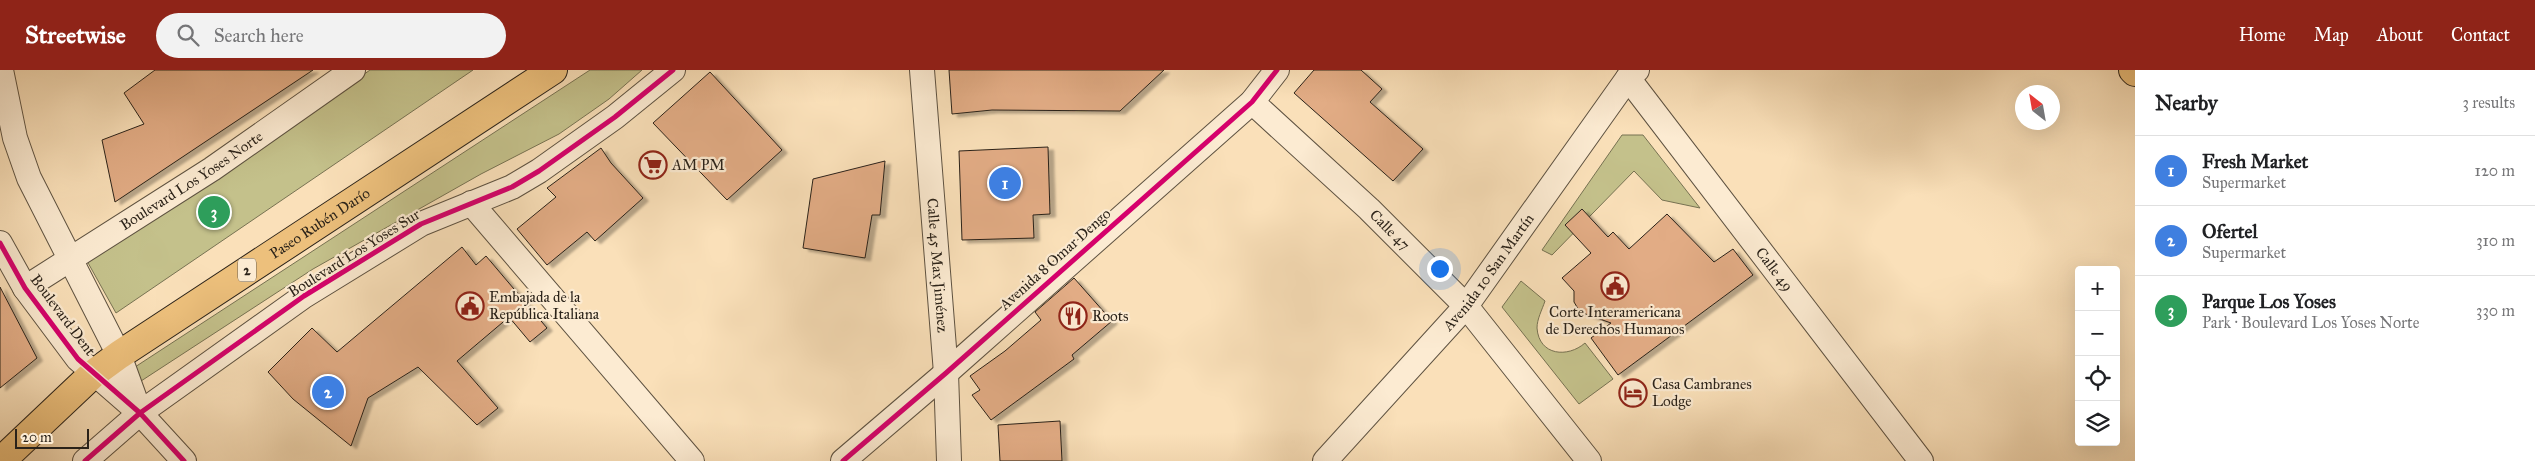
<!DOCTYPE html>
<html lang="en">
<head>
<meta charset="utf-8">
<style>
  body { margin:0; font-family:"IM FELL Great Primer",serif; background:#f2f2f2; color:#202124 }
  .controls { position:absolute; right:15px; bottom:15px; display:grid; overflow:hidden; border-radius:5px; box-shadow:0 5px 20px #0002 }
  .controls button { width:45px; height:45px; display:grid; place-items:center; padding:0; border:0; border-bottom:1px solid #e0e0e0; background:#fff; color:#202124; font:25px sans-serif }
  .compass { position:absolute; left:2015px; top:15px; width:45px; height:45px; border-radius:50%; background:#fff; box-shadow:0 5px 20px #0002; rotate:329deg }
  .scale { position:absolute; left:15px; bottom:12px; width:74px; box-sizing:border-box; padding-left:5px; border:2px solid #2a2219; border-top:0; font-size:14px; line-height:18px; white-space:nowrap; color:#2a2219; -webkit-text-stroke:4px #fcebd2; paint-order:stroke }
  .you { position:absolute; left:1439px; top:198px; width:18px; height:18px; margin:-12px; border:4px solid #fff; border-radius:50%; background:#1a73e8; box-shadow:0 0 0 8px #1a73e833 }
  .badge { display:grid; place-items:center; width:32px; height:32px; border-radius:50%; background:#8f2418; color:#fff; font-size:16px; font-weight:700 }
  .pin { position:absolute; translate:-50% -50%; border:2px solid #fff; box-shadow:0 1px 5px #0006 }
  .list { margin:0; padding:0; list-style:none }
  h2 { display:flex; justify-content:space-between; align-items:center; height:65px; margin:0; padding:0 20px; font-size:21px }
  h2 small { font-size:16px; font-weight:400; color:#757577 }
  .list li { display:grid; grid-template-columns:32px 1fr auto; gap:15px; align-items:center; box-sizing:border-box; height:70px; padding:0 20px; border-top:1px solid #e0e0e0 }
  .list b { display:block; font-size:19px; white-space:nowrap }
  .list p { margin:0; font-size:16px; white-space:nowrap; color:#757577 }
  .list em { font-size:16px; font-style:normal; color:#757577 }
  .icon { flex:none; width:28px; height:28px; fill:none; stroke:currentColor; stroke-width:2; stroke-linecap:round; stroke-linejoin:round }
  .map { position:relative; flex:none; width:2135px; height:391px; overflow:hidden }
  header { display:flex; align-items:center; gap:30px; box-sizing:border-box; height:70px; padding:0 25px; background:#8f2418; color:#fff }
  header strong { font-size:24px }
  nav { display:flex; gap:28px; margin-inline-start:auto; font-size:18px }
  .search { width:350px; height:45px; background:#f2f2f2; display:flex; align-items:center; gap:12px; box-sizing:border-box; padding:0 18px; border-radius:28px; color:#757577; font-size:19px }
  main { display:flex }
  aside { flex:1; background:#fff }
  .map>svg:first-child { display:block }
</style>
</head>
<body>
<header>
<strong>Streetwise</strong>
<div class="search"><svg class="icon" aria-label="search" viewBox="0 0 24 24"><circle cx="10" cy="10" r="6"/><path d="M15 15l6 6"/></svg>Search here</div>
<nav><a>Home</a><a>Map</a><a>About</a><a>Contact</a></nav>
</header>
<main>
<div class="map">
<svg width="2135" height="391" viewBox="0 0 2135 391">
  <defs>
    <filter id="shadow"><feDropShadow dx="5.5" dy="3" stdDeviation="1" flood-color="#0004"/></filter>
  </defs>
  <rect width="100%" height="100%" fill="#fae0b9"/>
  <filter id="stains"><feTurbulence type="fractalNoise" baseFrequency=".004" numOctaves="4"/><feColorMatrix values="0 0 0 0 .2 0 0 0 0 .09 0 0 0 0 .02 0 0 0 .5 -.17"/></filter>
  <radialGradient id="worn" r=".72"><stop offset=".6" stop-color="#630" stop-opacity="0"/><stop offset="1" stop-color="#630" stop-opacity=".3"/></radialGradient>
  <path fill="#c4c18b" stroke="#777252" d="M 370,0 L 473,0 L 116,243 L 87,191 L 238,94 Z
    M 590,0 L 642,0 L 609,29 L 559,64 L 481,104 L 313,199 L 138,313 L 135,297 Z
    M 1622,65 L 1643,65 L 1700,138 L 1662,130 L 1634,101 L 1552,185 L 1542,180 Z
    M 1521,211 L 1545,231 C 1542,240 1537,249 1537,258 C 1539,286 1568,288 1585,273 L 1613,309 L 1579,334 L 1502,237 Z"/>
  <path fill="#e2ac85" stroke="#2a2219" filter="url(#shadow)" d="M 155,0 L 313,0 L 115,132 L 102,70 L 144,54 L 124,23 Z
    M 949,0 L 1164,0 L 1120,41 L 992,40 L 952,44 Z
    M 1314,0 L 1361,0 L 1382,19 L 1370,32 L 1423,79 L 1393,111 L 1294,23 Z
    M 710,2 L 782,80 L 727,130 L 653,53 Z
    M 1048,77 L 1050,144 L 1033,145 L 1034,168 L 962,170 L 959,81 Z
    M 601,78 L 611,93 L 643,128 L 595,171 L 587,162 L 547,195 L 517,159 L 556,127 L 547,118 Z
    M 885,91 L 880,145 L 872,145 L 865,188 L 803,178 L 813,109 Z
    M 1582,139 L 1608,167 L 1613,162 L 1629,179 L 1667,144 L 1714,192 L 1733,179 L 1753,205 L 1618,305 L 1591,268 L 1611,253 L 1580,242 L 1574,232 L 1574,221 L 1562,208 L 1591,183 L 1565,155 Z
    M 462,177 L 476,195 L 486,186 L 547,258 L 530,272 L 509,247 L 457,291 L 498,338 L 477,355 L 418,297 L 368,328 L 351,376 L 293,329 L 268,302 L 312,258 L 337,282 Z
    M 1074,208 L 1112,251 L 1072,285 L 1074,289 L 991,350 L 972,325 L 980,320 L 970,306 L 1005,281 L 1041,250 L 1035,242 Z
    M 0,217 L 37,288 L 0,318 Z
    M 1060,351 L 1062,391 L 1000,391 L 998,355 Z"/>
  <g fill="none" stroke-linecap="round" stroke-linejoin="round">
    <g stroke="#5e5241" stroke-width="26">
      <g id="minor">
        <path d="M 1,0 L 15,68 L 29,108 L 119,285 L 140,343"/>
        <path id="s1" d="M 922,0 L 946,303 L 949,391"/>
        <path id="s2" d="M 1628,8 L 1921,391"/>
        <path id="s3" d="M 1252,32 L 1369,139 L 1466,236 L 1589,391"/>
        <path d="M 471,133 L 692,391"/>
        <path d="M 0,173 L 25,218 L 78,289 L 140,343 L 184,391"/>
        <path id="s4" d="M 25,218 L 212,99 L 353,0"/>
        <path d="M 85,391 L 140,343 L 304,226 L 421,154 L 512,117 L 539,101 L 615,47 L 673,0"/>
        <path d="M 843,391 L 946,303 L 1252,32 L 1277,0"/>
        <path id="s5" d="M 1325,391 L 1466,236 L 1628,8 L 1637,0"/>
      </g>
    </g>
    <g stroke="#2a2219" stroke-width="30">
      <g id="highway">
        <path d="M 2133,0 L 2135,2"/>
        <path id="s6" d="M 1,391 L 93,304 L 119,285 L 553,0"/>
      </g>
    </g>
    <use href="#minor" stroke="#fcebd2" stroke-width="24"/>
    <use href="#highway" stroke="#edc07c" stroke-width="28"/>
    <g stroke="#fcebd2" stroke-width="8">
      <path id="cycleway" d="M 0,173 L 25,218 L 78,289 L 140,343 L 184,391
        M 85,391 L 140,343 L 304,226 L 421,154 L 512,117 L 539,101 L 615,47 L 673,0
        M 843,391 L 946,303 L 1252,32 L 1277,0"/>
    </g>
    <use href="#cycleway" stroke="#d6006c" stroke-width="5"/>
  </g>
  <defs>
    <g id="supermarket-ring" transform="scale(1.4375)"><circle r="9.5" fill="#fcebd2" stroke="#8f2418" stroke-width="1.5"/><path d="M-6-5.5h2.5l.6 2H6L4.5 2H-2.5L-4.4-4H-6ZM-1.5 3.2a1.3 1.3 0 1 0 .1 0ZM3 3.2a1.3 1.3 0 1 0 .1 0Z" fill="#8f2418"/></g>
    <g id="civic-ring" transform="scale(1.4375)"><circle r="9.5" fill="#fcebd2" stroke="#8f2418" stroke-width="1.5"/><path d="M-.6-6.5H3V-4.5H.6V-3L4-1V1h2V6H-6V1h2V-1L-.6-3ZM-1.2 2.5V6h2.4V2.5Z" fill="#8f2418"/></g>
    <g id="restaurant-ring" transform="scale(1.4375)"><circle r="9.5" fill="#fcebd2" stroke="#8f2418" stroke-width="1.5"/><path d="M-5-6h1v4h1v-4h1v4h1v-4h1v5L-1.5 .5V6h-2V.5L-5-1ZM5-6V6H3V1.5H1.5Q1.5-4 5-6Z" fill="#8f2418"/></g>
    <g id="hotel-ring" transform="scale(1.4375)"><circle r="9.5" fill="#fcebd2" stroke="#8f2418" stroke-width="1.5"/><path d="M-6-4.5h1.5V1H6V5H4.5V3h-9V5H-6ZM-4 0a1.8 1.8 0 1 1 3.6 0ZM.5 0V-2.5h3Q6-2.5 6 0Z" fill="#8f2418"/></g>
  </defs>
  <g fill-rule="evenodd">
    <use href="#supermarket-ring" x="653" y="95"/>
    <use href="#civic-ring" x="1615" y="216"/>
    <use href="#civic-ring" x="470" y="236"/>
    <use href="#restaurant-ring" x="1073" y="246"/>
    <use href="#hotel-ring" x="1633" y="323"/>
  </g>
  <g text-anchor="middle" dominant-baseline="central" stroke-width="4.5" stroke-linejoin="round" paint-order="stroke">
    <rect fill="#fcebd2" stroke="#695e50" stroke-width="1" x="238" y="188.5" width="18" height="23" rx="4"/>
    <g font-size="14" font-weight="bold" fill="#2a2219">
      <text x="247" y="200">2</text>
    </g>
    <g font-size="15" fill="#2a2219" stroke="#fcebd2" text-anchor="start">
      <text x="672" y="95">AM PM</text>
      <text x="489" y="227">Embajada de la<tspan x="489" dy="17">República Italiana</tspan></text>
      <text x="1615" y="242" text-anchor="middle">Corte Interamericana<tspan x="1615" dy="17">de Derechos Humanos</tspan></text>
      <text x="1092" y="246">Roots</text>
      <text x="1652" y="314">Casa Cambranes<tspan x="1652" dy="17">Lodge</tspan></text>
    </g>
    <g font-size="15" fill="#2a2219" stroke="#fcebd2">
      <text stroke="none"><textPath href="#s4" startOffset="198">Boulevard Los Yoses Norte</textPath></text>
      <text stroke="none"><textPath href="#s6" startOffset="399">Paseo Rubén Darío</textPath></text>
      <text stroke="none"><textPath href="#s3" startOffset="188">Calle 47</textPath></text>
      <text transform="translate(354 183) rotate(-32)">Boulevard Los Yoses Sur</text>
      <text transform="translate(1055 189) rotate(-42)">Avenida 8 Omar Dengo</text>
      <text stroke="none"><textPath href="#s1" startOffset="196">Calle 45 Max Jiménez</textPath></text>
      <text stroke="none"><textPath href="#s2" startOffset="241">Calle 49</textPath></text>
      <text stroke="none"><textPath href="#s5" startOffset="250">Avenida 10 San Martín</textPath></text>
      <text transform="translate(63 245) rotate(53)">Boulevard Dent</text>
    </g>
  </g>
  <rect width="100%" height="100%" filter="url(#stains)"/>
  <rect width="100%" height="100%" fill="url(#worn)"/>
</svg>
<div class="controls">
<button>+</button>
<button>−</button>
<button><svg class="icon" aria-label="locate" viewBox="0 0 24 24"><circle cx="12" cy="12" r="6"/><path d="M12 2v4M12 18v4M2 12h4M18 12h4"/></svg></button>
<button><svg class="icon" aria-label="layers" viewBox="0 0 24 24"><path d="M12 4l9 5-9 5-9-5zM3 14l9 5 9-5"/></svg></button>
</div>
<svg class="compass" viewBox="-18 -18 36 36"><path d="M0-13l5 13h-10z" fill="#e53935"/><path d="M0 13l5-13h-10z" fill="#757577"/></svg>
<div class="scale">20 m</div>
<div class="you"></div>
<div class="pin badge" style="left:1005px;top:113px;background:#3f7fe0">1</div>
<div class="pin badge" style="left:328px;top:322px;background:#3f7fe0">2</div>
<div class="pin badge" style="left:214px;top:142px;background:#2e9e5b">3</div>
</div>
<aside>
<h2>Nearby<small>3 results</small></h2>
<ul class="list">
<li><span class="badge" style="background:#3f7fe0">1</span><div><b>Fresh Market</b><p>Supermarket</p></div><em>120 m</em></li>
<li><span class="badge" style="background:#3f7fe0">2</span><div><b>Ofertel</b><p>Supermarket</p></div><em>310 m</em></li>
<li><span class="badge" style="background:#2e9e5b">3</span><div><b>Parque Los Yoses</b><p>Park · Boulevard Los Yoses Norte</p></div><em>330 m</em></li>
</ul>
</aside>
</main>
</body>
</html>
